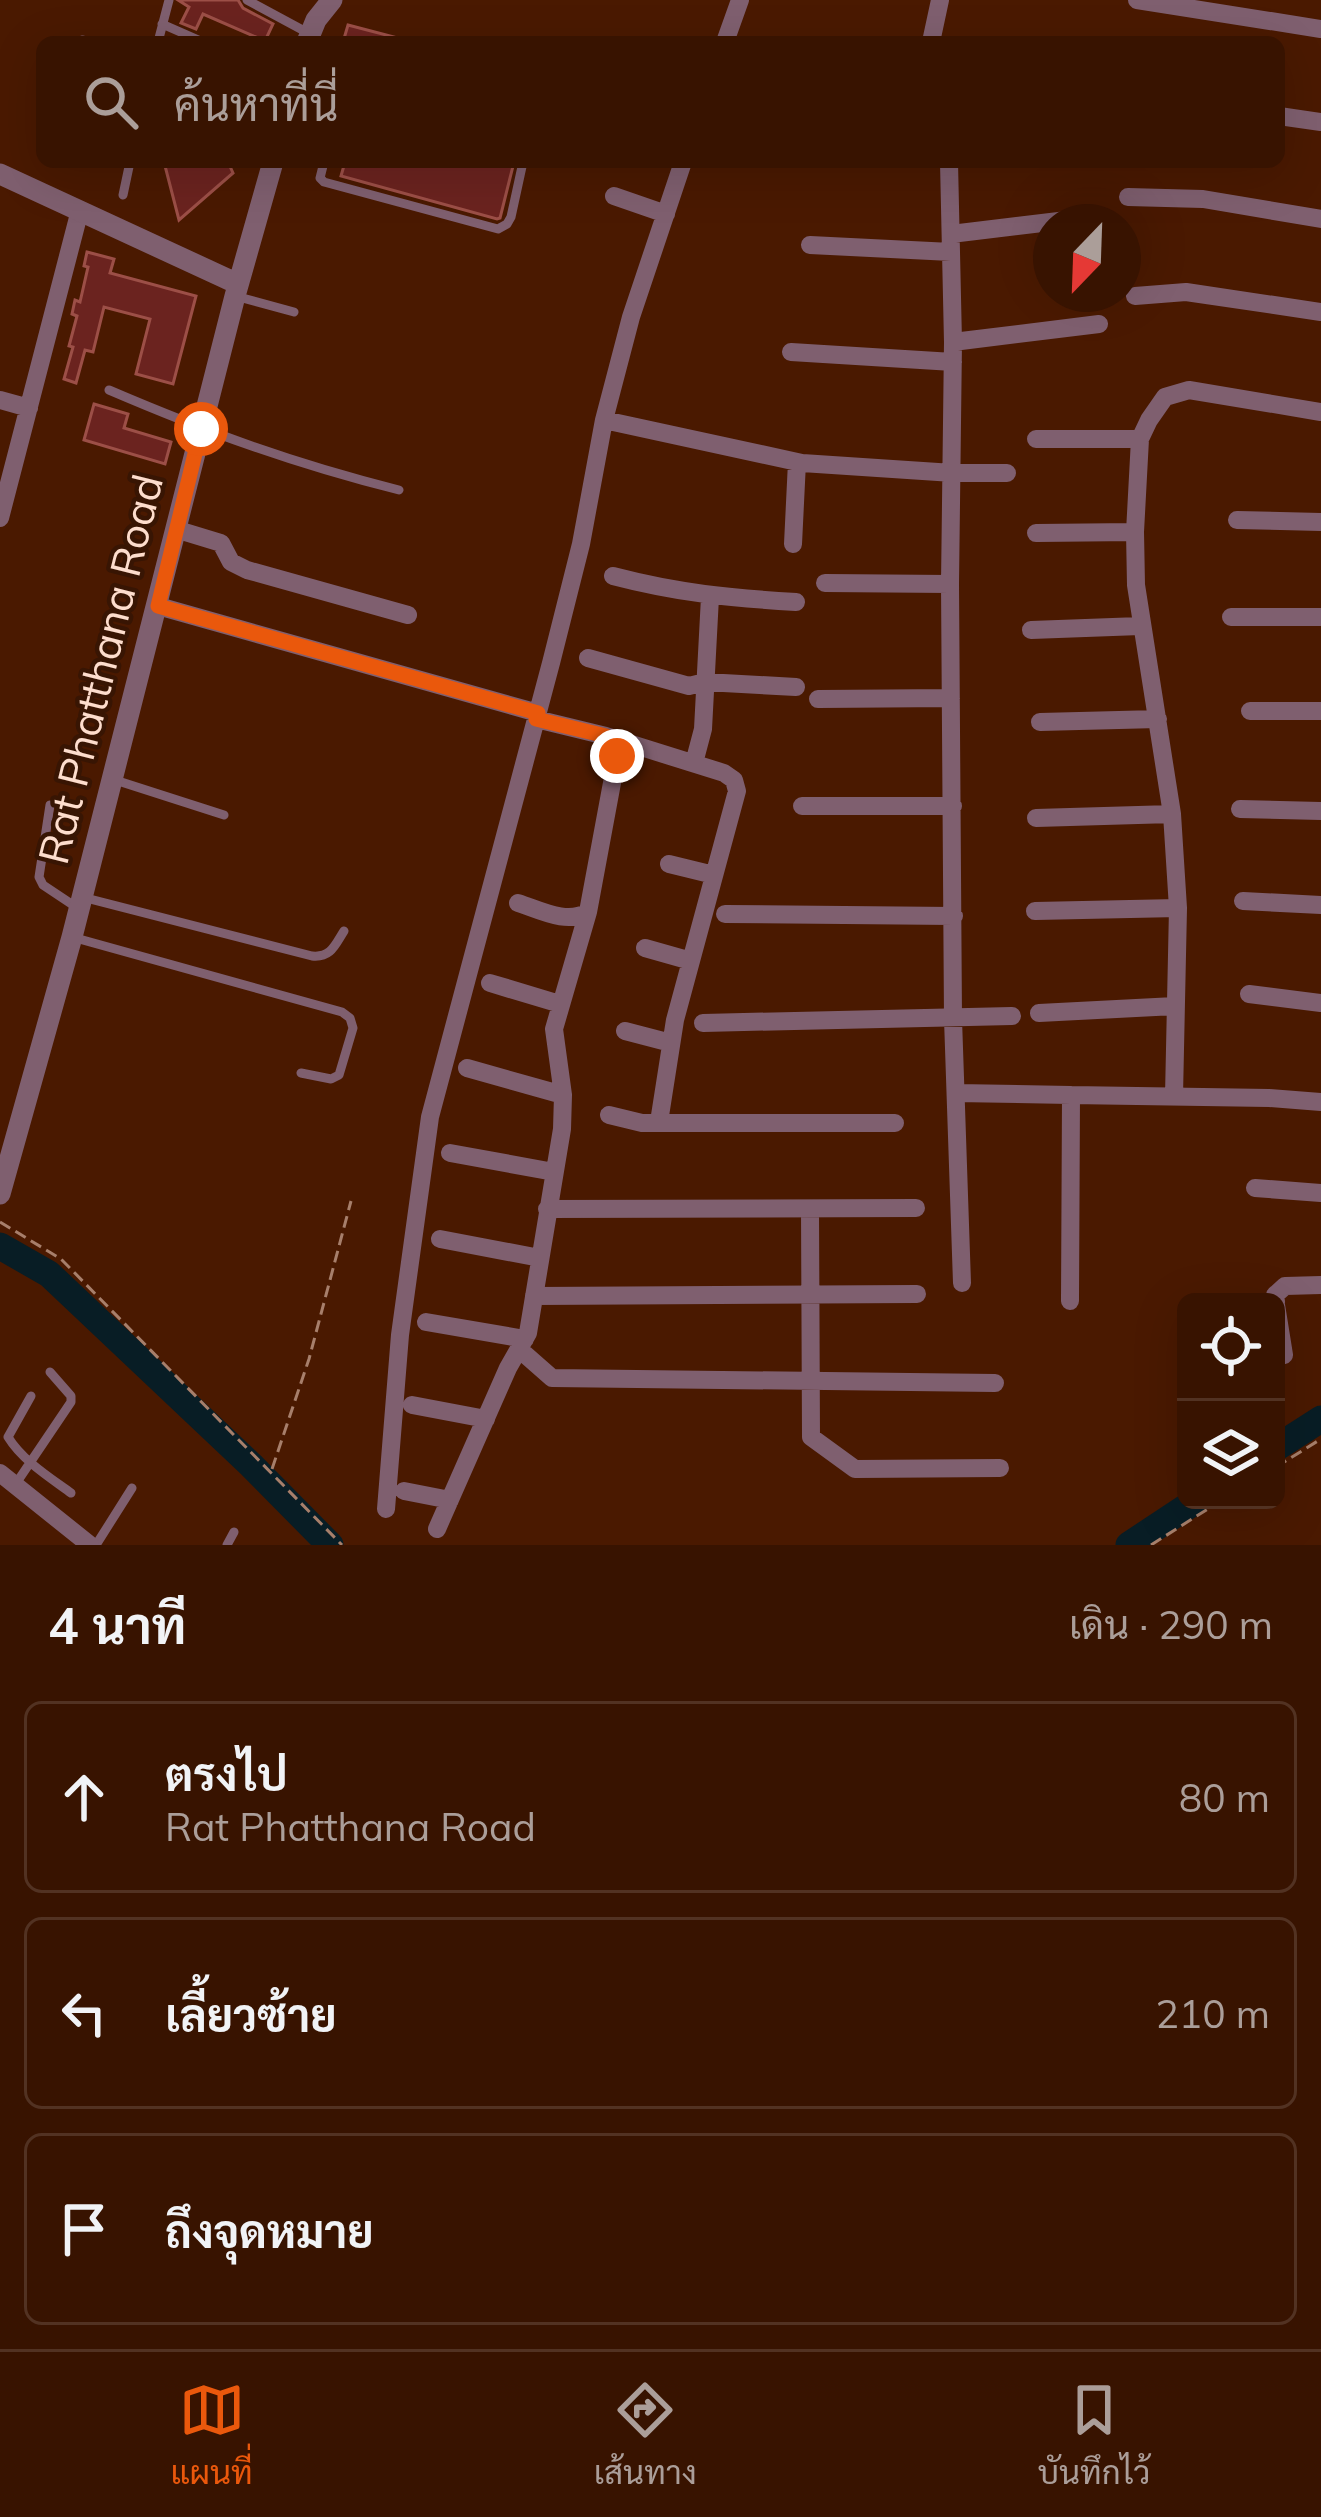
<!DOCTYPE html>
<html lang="th">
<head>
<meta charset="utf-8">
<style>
  body { margin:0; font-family:Mulish,Sarabun,sans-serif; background:#43200f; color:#f1f3f6 }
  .controls { position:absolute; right:36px; bottom:36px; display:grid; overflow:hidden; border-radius:18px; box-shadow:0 12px 48px #0002 }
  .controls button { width:108px; height:108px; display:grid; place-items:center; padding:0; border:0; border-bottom:3px solid #523222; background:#381300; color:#f1f3f6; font:60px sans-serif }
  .compass { position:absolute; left:1033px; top:204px; width:108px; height:108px; border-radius:50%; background:#381300; box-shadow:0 12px 48px #0002; rotate:203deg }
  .stop { position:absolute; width:36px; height:36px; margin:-27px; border:9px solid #ea580c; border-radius:50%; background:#fff }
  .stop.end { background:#ea580c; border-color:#fff; box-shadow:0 3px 12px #0008 }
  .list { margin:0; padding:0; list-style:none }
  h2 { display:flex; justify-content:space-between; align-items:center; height:156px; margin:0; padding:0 48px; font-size:51px }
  h2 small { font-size:39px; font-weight:400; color:#ab9e99 }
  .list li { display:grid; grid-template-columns:78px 1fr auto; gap:36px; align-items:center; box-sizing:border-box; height:192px; margin:0 24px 24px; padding:0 24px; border:3px solid #523222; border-radius:18px }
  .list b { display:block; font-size:45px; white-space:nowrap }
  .list p { margin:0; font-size:39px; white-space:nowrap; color:#ab9e99 }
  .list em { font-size:39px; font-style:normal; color:#ab9e99 }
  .icon { flex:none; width:66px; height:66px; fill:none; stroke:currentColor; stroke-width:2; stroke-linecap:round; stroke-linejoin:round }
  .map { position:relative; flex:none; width:1321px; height:1545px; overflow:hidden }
  .search { position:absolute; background:#381300; box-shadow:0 12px 48px #0002; left:36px; right:36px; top:36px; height:132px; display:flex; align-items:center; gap:30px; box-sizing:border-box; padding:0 42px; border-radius:18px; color:#ab9e99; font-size:45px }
  .sheet { height:804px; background:#381300 }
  nav { display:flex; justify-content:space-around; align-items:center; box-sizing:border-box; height:168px; border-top:3px solid #523222; background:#381300; font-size:33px; color:#ab9e99 }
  nav a { display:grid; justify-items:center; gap:6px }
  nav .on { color:#ea580c }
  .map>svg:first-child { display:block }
</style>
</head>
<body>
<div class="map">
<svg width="1321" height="1545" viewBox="0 0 1321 1545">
  <rect width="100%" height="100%" fill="#4a1900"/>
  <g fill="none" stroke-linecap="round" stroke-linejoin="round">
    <path stroke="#081d25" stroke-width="27" d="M 0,1246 L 49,1274 L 251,1465 L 330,1545
      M 1276,1448 L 1321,1419
      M 1129,1545 L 1197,1500"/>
  </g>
  <path fill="#6b231f" stroke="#9c4f47" stroke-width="3" d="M 178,0 L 238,0 L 243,8 L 273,24 L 265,41 L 203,14 L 196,29 L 181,23 L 189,7 Z
    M 348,25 L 398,38 L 397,42 L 343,42 Z
    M 164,162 L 228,162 L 233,173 L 179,220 Z
    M 345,162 L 514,162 L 500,218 L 497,219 L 341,176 Z
    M 87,252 L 114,259 L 110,273 L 196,296 L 173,384 L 136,374 L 150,319 L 104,307 L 93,352 L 85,350 L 76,383 L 64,379 L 73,347 L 69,346 L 77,316 L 72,314 L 75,300 L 80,302 L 88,267 L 84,266 Z
    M 94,404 L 128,414 L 124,428 L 171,442 L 165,464 L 84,440 Z"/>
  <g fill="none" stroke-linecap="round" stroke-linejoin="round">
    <path stroke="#a77f6b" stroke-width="3" stroke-dasharray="12 6" stroke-linecap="butt" d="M 0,1222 L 61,1259 L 342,1545
      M 1276,1467 L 1321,1439
      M 272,1469 L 309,1359 L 351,1201
      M 1151,1545 L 1222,1500"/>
    <path stroke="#7f5f6f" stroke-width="9" d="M 247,0 L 310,34
      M 162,24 L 203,42
      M 82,40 L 91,42
      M 158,42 L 169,0
      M 324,162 L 320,178 L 324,182 L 498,229 L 507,224 L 511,217 L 523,162
      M 123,195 L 130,162
      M 235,296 L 294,312
      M 109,390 C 207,432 295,464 399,490
      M 115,780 L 224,815
      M 50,805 L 39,877 L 43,885 L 79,909
      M 82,897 L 312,956 C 331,958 335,945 344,931
      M 72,937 L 342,1012 L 350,1018 L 353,1028 L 339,1075 L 331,1079 L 301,1073
      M 31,1396 L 8,1437 C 22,1460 49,1477 71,1493
      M 15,1485 L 71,1402 L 71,1396 L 50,1372
      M 96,1545 L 132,1488
      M 227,1545 L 234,1532"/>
    <path stroke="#7f5f6f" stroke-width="18" d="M 1137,0 L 1321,29
      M 725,42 L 740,0
      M 931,42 L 940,0
      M 1279,116 L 1321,122
      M 949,162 L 953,342 L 950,584 L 953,1019 L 962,1283
      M 614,196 L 666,214
      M 1128,197 L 1203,199 L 1321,219
      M 951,234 L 1092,217
      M 810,245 L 951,252
      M 1135,296 L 1186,292 L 1321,312
      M 953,342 L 1099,324
      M 791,352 L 953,362
      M 0,400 L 29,408
      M 604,420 L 802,463 L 953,473 L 1007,473
      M 1036,439 L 1140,439
      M 0,518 L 80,210
      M 1237,520 L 1321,522
      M 175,529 L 221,543 L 231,562 L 247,570 L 408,615
      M 1036,533 L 1135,532
      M 793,544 L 797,462
      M 613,576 C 678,593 730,598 796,602
      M 825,583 L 950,584
      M 158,606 L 538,713
      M 1231,617 L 1321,617
      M 1031,630 L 1140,626
      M 588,658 L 689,686 L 705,682 L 796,687
      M 818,699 L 951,698
      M 1250,711 L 1321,711
      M 1040,722 L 1158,719
      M 606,736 L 724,773 L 734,780 L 737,791 L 675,1020 L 659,1122
      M 694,763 L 703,729 L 710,597
      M 802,806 L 953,806
      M 1240,809 L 1321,811
      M 1036,818 L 1172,814
      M 669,864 L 714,875
      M 1243,901 L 1321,905
      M 518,903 C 540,910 567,925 588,912 L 617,756 L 606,736 L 536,719
      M 1035,911 L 1178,908
      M 725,914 L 954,916
      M 645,948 L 691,961
      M 490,983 L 560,1004
      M 1249,994 L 1321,1003
      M 1039,1013 L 1175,1006
      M 703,1023 L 1012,1016
      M 625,1031 L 671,1043
      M 467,1068 L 563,1095
      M 956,1093 L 1071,1095
      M 1174,1096 L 1178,908 L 1172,814 L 1136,585 L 1135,532 L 1140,439 L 1149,420 L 1165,397 L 1189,390 L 1321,412
      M 609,1115 L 642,1123 L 895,1123
      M 450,1153 L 554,1172
      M 1255,1188 L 1321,1193
      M 547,1209 L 916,1208
      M 810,1209 L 811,1437 L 855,1469 L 1000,1468
      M 440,1239 L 540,1258
      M 534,1296 L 917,1294
      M 1070,1301 L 1071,1095 L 1269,1098 L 1321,1102
      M 1276,1302 L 1275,1295 L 1285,1286 L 1321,1285
      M 1276,1305 L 1284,1355
      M 426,1322 L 525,1339
      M 519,1349 L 552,1378 L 995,1383
      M 412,1405 L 486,1419
      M 0,1473 L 90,1545
      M 404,1491 L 450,1500
      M 386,1509 L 400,1335 L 430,1117 L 551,663 L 581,544 L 604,420 L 631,317 L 683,162
      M 437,1529 L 508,1368 L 528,1333 L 562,1129 L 563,1095 L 554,1029 L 588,912"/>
    <path stroke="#7f5f6f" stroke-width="21" d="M 307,42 L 316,20 L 332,0
      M 0,174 L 238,284
      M 0,1194 L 72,937 L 235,296 L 273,162"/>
  </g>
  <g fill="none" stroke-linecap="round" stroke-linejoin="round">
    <path stroke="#ea580c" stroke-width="15" d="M 201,429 L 158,606 L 538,713 L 536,719 L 606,736 L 617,756"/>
  </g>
  <g text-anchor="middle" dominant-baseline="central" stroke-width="9" stroke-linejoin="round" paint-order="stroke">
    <g font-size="42" fill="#fdddcd" stroke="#381503">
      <text transform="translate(100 669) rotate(-76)">Rat Phatthana Road</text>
    </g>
  </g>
</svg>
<div class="controls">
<button><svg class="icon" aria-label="locate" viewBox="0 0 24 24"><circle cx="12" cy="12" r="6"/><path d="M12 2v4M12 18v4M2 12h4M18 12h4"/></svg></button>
<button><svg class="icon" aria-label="layers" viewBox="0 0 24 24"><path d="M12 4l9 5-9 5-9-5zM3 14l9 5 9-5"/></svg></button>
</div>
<svg class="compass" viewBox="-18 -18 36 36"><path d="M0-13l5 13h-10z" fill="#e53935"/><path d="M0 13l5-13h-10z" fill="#ab9e99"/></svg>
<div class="stop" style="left:201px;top:429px"></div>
<div class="stop end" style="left:617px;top:756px"></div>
<div class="search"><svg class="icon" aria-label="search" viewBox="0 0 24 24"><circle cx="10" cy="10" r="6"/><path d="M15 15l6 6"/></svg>ค้นหาที่นี่</div>
</div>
<section class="sheet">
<h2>4 นาที<small>เดิน · 290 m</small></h2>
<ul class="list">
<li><svg class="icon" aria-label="ahead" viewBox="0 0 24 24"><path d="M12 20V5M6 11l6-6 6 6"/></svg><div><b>ตรงไป</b><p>Rat Phatthana Road</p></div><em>80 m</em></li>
<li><svg class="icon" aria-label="left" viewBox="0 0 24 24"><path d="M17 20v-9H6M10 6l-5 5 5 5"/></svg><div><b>เลี้ยวซ้าย</b></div><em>210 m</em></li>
<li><svg class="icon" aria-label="arrive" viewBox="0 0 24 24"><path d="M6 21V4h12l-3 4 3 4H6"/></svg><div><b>ถึงจุดหมาย</b></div></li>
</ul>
</section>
<nav>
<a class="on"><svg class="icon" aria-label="map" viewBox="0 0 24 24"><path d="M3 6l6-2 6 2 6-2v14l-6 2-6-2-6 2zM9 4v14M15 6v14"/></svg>แผนที่</a>
<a><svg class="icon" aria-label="directions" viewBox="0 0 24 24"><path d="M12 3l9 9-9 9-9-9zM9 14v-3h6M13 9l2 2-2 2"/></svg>เส้นทาง</a>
<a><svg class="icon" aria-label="saved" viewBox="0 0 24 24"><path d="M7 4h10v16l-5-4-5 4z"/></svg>บันทึกไว้</a>
</nav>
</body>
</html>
